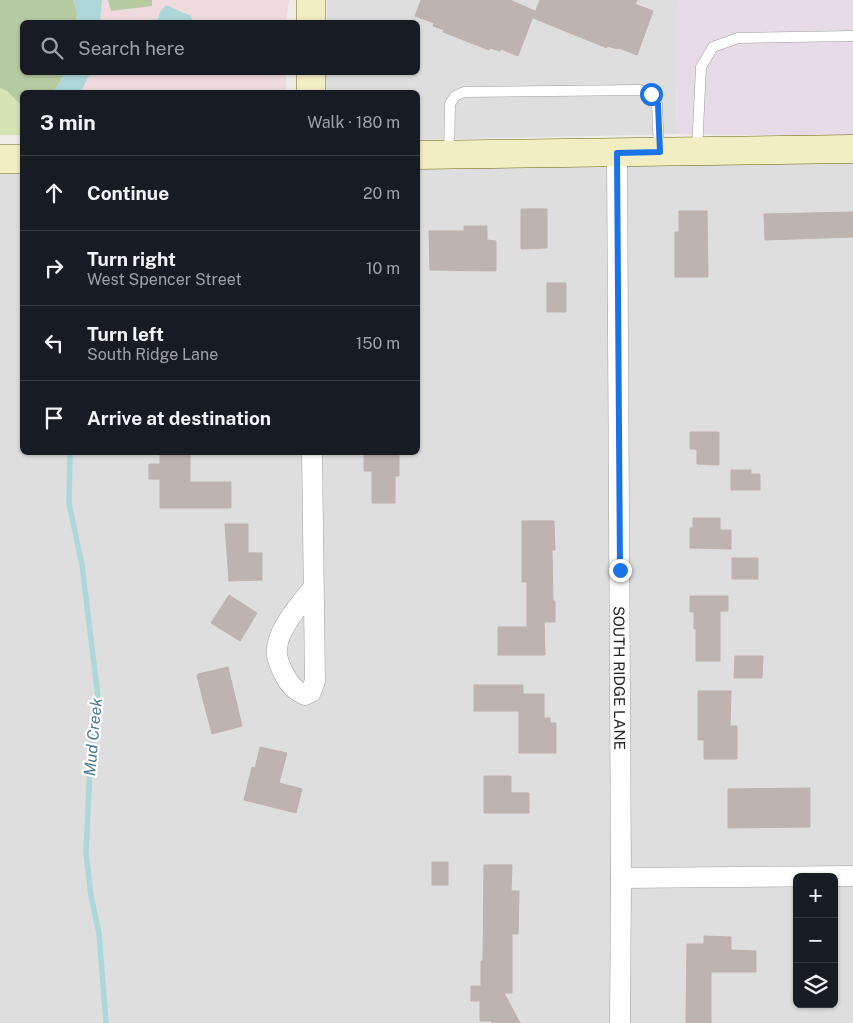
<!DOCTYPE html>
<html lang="en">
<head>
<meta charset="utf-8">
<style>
  body { margin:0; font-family:"Public Sans",sans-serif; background:#242831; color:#f1f3f6 }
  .controls { position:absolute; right:15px; bottom:15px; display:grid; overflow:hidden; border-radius:8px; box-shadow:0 1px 4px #0004 }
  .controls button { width:45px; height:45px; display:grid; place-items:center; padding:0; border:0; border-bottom:1px solid #363941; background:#171b24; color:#f1f3f6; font:25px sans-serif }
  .stop { position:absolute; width:15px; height:15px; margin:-11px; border:4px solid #1a73e8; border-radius:50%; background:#fff }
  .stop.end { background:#1a73e8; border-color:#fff; box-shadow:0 1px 5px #0008 }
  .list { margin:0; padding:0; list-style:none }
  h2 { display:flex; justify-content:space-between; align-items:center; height:65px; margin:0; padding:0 20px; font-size:21px }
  h2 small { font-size:16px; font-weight:400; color:#9ea1a6 }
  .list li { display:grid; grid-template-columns:32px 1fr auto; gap:15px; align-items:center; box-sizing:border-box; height:75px; padding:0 20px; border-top:1px solid #363941 }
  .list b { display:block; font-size:19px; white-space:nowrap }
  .list p { margin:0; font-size:16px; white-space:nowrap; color:#9ea1a6 }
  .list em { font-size:16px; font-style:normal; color:#9ea1a6 }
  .icon { flex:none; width:28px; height:28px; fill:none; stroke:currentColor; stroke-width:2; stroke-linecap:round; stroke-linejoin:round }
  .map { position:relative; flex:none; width:853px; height:1023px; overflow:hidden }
  .search { position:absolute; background:#171b24; box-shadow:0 1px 4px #0004; left:20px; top:20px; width:400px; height:55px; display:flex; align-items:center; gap:12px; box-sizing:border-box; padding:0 18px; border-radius:8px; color:#9ea1a6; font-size:19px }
  .panel { position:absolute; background:#171b24; box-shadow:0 1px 4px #0004; left:20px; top:90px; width:400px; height:365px; border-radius:8px }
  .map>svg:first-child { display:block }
</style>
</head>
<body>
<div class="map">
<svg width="853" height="1023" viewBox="0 0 853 1023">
  <rect width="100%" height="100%" fill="#f0ece8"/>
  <path fill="#dfdede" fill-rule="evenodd" d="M 327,0 L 678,0 L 676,134 L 418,140 L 418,92 L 326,92 L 326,73 L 418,72 L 418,22 L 327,22 Z
    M 853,163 L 853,1023 L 0,1023 L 0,174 L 22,173 L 22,452 L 418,452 L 418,168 ZM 797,877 L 834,877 L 834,1004 L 797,1004 Z"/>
  <path fill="#efdadd" d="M 76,0 L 289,0 L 286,22 L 76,22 Z
    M 65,73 L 286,73 L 286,92 L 54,92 Z"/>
  <path fill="#e8dbe8" d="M 678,0 L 853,0 L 853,136 L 676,134 Z"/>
  <path fill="#d5e4b4" d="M 0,88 L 7,91 L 22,106 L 22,135 L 0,135 Z"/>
  <path fill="#b6cba2" d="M 0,0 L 74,0 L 77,13 L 76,22 L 22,22 L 22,72 L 65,73 L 54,92 L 22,92 L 22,106 L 7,91 L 0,88 Z
    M 108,0 L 152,0 L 152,6 L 111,11 Z"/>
  <path fill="#aed7d9" d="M 74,0 L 102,0 L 100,22 L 76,22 L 77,13 Z
    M 166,5 L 191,16 L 193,22 L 157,22 L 160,12 Z
    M 65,73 L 90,73 L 81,92 L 54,92 Z"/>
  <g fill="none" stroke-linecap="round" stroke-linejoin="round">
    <path stroke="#aed7d9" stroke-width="5.5" d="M 70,452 L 69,503 L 82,565 L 98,697 L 91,744 L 86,852 L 91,896 L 99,933 L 106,1023"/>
  </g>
  <path fill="#bdb4b1" stroke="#c0b1ac" d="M 421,0 L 510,0 L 535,11 L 518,56 L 501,49 L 500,51 L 490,48 L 489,50 L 443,32 L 444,30 L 433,26 L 434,23 L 415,16 Z
    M 540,0 L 637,0 L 635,4 L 653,11 L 637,55 L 619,48 L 618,49 L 607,46 L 607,48 L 533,18 Z
    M 521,209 L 547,209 L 547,248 L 521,249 Z
    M 679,211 L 707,211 L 708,277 L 675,277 L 675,232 L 679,232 Z
    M 853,212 L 853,237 L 765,240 L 764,214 Z
    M 464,226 L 487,226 L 487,240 L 496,241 L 496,271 L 430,270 L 429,231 L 464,231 Z
    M 547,283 L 566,283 L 566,312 L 547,312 Z
    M 690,432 L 719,432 L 719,465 L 697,464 L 697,449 L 690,449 Z
    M 364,452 L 399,452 L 399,476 L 395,476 L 395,503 L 372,503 L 372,471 L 364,471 Z
    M 160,453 L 190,453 L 190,482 L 231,482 L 231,508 L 160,508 L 160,479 L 149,479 L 149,464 L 160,464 Z
    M 731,470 L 751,470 L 751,474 L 760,474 L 760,490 L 731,490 Z
    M 693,518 L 720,518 L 720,530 L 731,530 L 731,549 L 690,548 L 690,528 L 693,528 Z
    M 522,521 L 554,521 L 555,550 L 552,550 L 553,601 L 555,601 L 555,622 L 544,622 L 545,655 L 498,655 L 498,627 L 527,627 L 527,582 L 522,582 Z
    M 225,524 L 248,524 L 248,553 L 262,553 L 262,580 L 229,581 Z
    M 732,558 L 758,558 L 758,579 L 732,579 Z
    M 229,595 L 257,613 L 240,641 L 211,623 Z
    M 690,596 L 728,596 L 728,611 L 720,611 L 720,661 L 696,661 L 696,629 L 694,629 L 694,612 L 690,612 Z
    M 735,656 L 763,656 L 762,678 L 734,678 Z
    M 228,667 L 242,726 L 212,734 L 197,676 L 198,674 Z
    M 474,685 L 523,685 L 523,694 L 544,694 L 544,718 L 550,718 L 550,723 L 556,723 L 556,753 L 519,753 L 519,711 L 474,711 Z
    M 698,691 L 731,691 L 730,726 L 737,726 L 737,759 L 704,759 L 704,740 L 698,740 Z
    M 260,747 L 287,753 L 279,783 L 302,789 L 296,813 L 244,800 L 252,767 L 255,768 Z
    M 484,776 L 511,776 L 511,793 L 529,793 L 529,813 L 484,813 Z
    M 810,788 L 810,827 L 728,828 L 728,789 Z
    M 432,862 L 448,862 L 448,885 L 432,885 Z
    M 484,865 L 512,865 L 511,891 L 519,891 L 518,934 L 512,934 L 512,993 L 504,993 L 520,1023 L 492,1023 L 491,1021 L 480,1021 L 480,1001 L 471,1001 L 471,986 L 481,986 L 481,961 L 483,961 Z
    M 704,936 L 731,937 L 731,950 L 756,951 L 756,972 L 711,972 L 711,1023 L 686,1023 L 687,944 L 704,944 Z"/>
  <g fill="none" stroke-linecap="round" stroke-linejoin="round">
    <g stroke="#9e9e9e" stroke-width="11">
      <path id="lane" d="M 697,151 L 701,67 L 713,47 L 738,38 L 853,36
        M 449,154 L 450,104 L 455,96 L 464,92 L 640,90 L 651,94 L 657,104 L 659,151"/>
    </g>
    <g stroke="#9e9e9e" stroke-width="21">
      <g id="street">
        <path id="s1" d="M 617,153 L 621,878 L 620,1023"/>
        <path d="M 312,452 L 315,681 L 311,692 L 305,695 C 294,690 289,684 284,674 C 281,668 278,662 277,655 C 274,633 300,604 313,588"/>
        <path d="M 621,878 L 853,876"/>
      </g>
    </g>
    <g stroke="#6e6611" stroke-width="29">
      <path id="secondary" d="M 311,22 L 311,0
        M 311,92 L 311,72
        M 418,155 L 853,149
        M 0,159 L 22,159"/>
    </g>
    <use href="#lane" stroke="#fff" stroke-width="10"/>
    <use href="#street" stroke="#fff" stroke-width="20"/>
    <use href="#secondary" stroke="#f3edc3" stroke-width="28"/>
  </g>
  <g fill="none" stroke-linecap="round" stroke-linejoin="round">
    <path stroke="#1a73e8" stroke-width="6" d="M 620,570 L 617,153 L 660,152 L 658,104 L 651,94"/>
  </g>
  <g text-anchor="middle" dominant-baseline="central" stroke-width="4.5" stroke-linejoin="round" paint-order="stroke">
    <g font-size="15" fill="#212121" stroke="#fff">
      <text stroke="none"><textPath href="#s1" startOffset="525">SOUTH RIDGE LANE</textPath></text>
    </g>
    <g font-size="16" font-style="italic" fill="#4c7b90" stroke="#fff">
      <text transform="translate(93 737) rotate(-85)">Mud Creek</text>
    </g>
  </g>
</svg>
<div class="controls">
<button>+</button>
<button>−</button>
<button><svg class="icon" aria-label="layers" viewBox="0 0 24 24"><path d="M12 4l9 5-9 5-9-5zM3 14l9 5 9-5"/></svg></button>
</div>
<div class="stop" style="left:651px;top:94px"></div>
<div class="stop end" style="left:620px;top:570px"></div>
<div class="search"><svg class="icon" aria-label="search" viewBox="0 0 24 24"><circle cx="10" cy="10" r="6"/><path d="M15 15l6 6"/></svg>Search here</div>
<section class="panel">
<h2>3 min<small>Walk · 180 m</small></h2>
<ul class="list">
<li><svg class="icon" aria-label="ahead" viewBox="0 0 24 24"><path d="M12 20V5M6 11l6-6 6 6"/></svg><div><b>Continue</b></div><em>20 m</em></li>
<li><svg class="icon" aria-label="right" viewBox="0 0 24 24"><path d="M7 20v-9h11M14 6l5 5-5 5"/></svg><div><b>Turn right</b><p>West Spencer Street</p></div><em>10 m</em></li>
<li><svg class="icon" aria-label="left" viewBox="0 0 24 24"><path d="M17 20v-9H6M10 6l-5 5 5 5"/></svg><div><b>Turn left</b><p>South Ridge Lane</p></div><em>150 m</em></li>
<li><svg class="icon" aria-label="arrive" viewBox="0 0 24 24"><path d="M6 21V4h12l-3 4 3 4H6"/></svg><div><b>Arrive at destination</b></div></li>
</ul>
</section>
</div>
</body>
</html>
